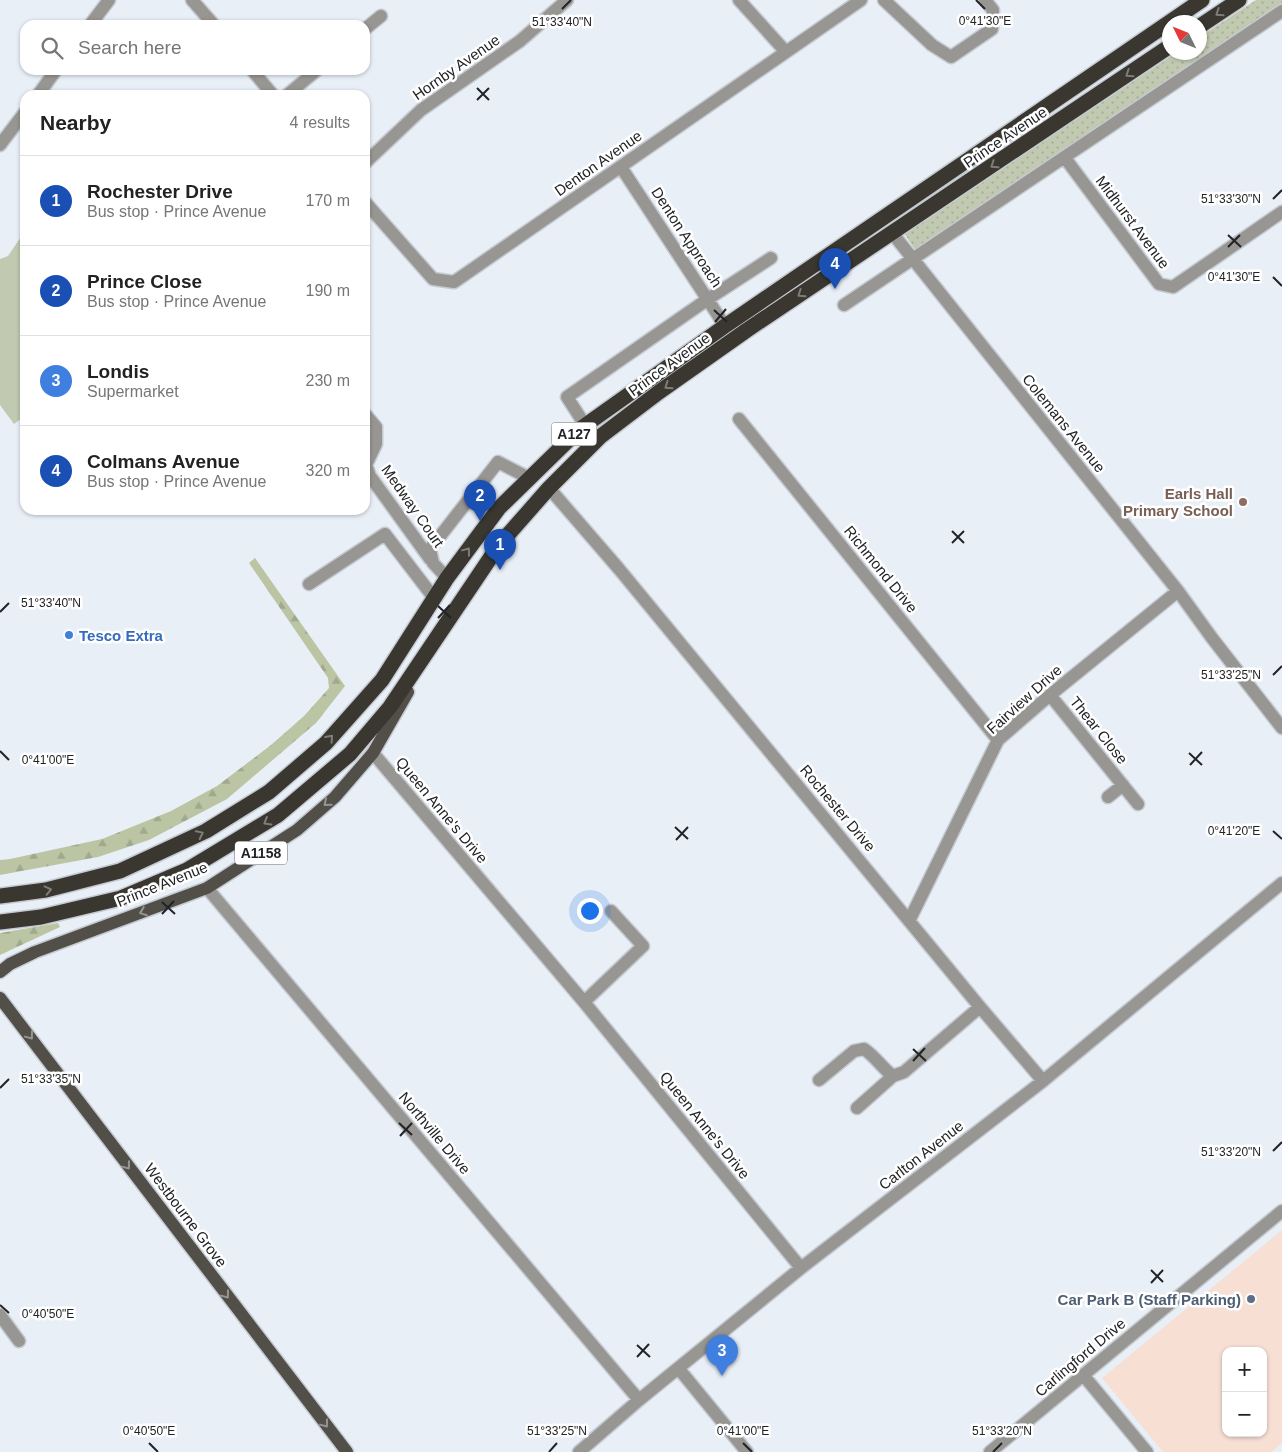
<!DOCTYPE html>
<html lang="en">
<head>
<meta charset="utf-8">
<style>
  body { margin:0; font-family:Helvetica,sans-serif; background:#f6f6f6; color:#222 }
  .controls { position:absolute; right:15px; bottom:15px; display:grid; overflow:hidden; border-radius:10px; box-shadow:0 1px 4px #0004 }
  .controls button { width:45px; height:45px; display:grid; place-items:center; padding:0; border:0; border-bottom:1px solid #e0e0e0; background:#fff; color:#222; font:25px sans-serif }
  .compass { position:absolute; left:1162px; top:15px; width:45px; height:45px; border-radius:50%; background:#fff; box-shadow:0 1px 4px #0004; rotate:313deg }
  .you { position:absolute; left:589px; top:910px; width:18px; height:18px; margin:-12px; border:4px solid #fff; border-radius:50%; background:#1a73e8; box-shadow:0 0 0 8px #1a73e833 }
  .badge { display:grid; place-items:center; width:32px; height:32px; border-radius:50%; background:#111827; color:#fff; font-size:16px; font-weight:700 }
  .pin { position:absolute; translate:-50% -41px; filter:drop-shadow(0 1px 2px #0008) }
  .pin::after { content:''; position:absolute; top:26px; width:18px; height:15px; background:inherit; clip-path:polygon(0 0,100% 0,50% 100%) }
  .list { margin:0; padding:0; list-style:none }
  h2 { display:flex; justify-content:space-between; align-items:center; height:65px; margin:0; padding:0 20px; font-size:21px }
  h2 small { font-size:16px; font-weight:400; color:#767676 }
  .list li { display:grid; grid-template-columns:32px 1fr auto; gap:15px; align-items:center; box-sizing:border-box; height:90px; padding:0 20px; border-top:1px solid #e0e0e0 }
  .list b { display:block; font-size:19px; white-space:nowrap }
  .list p { margin:0; font-size:16px; white-space:nowrap; color:#767676 }
  .list em { font-size:16px; font-style:normal; color:#767676 }
  .icon { flex:none; width:28px; height:28px; fill:none; stroke:currentColor; stroke-width:2; stroke-linecap:round; stroke-linejoin:round }
  .map { position:relative; flex:none; width:1282px; height:1452px; overflow:hidden }
  .search { position:absolute; background:#fff; box-shadow:0 1px 4px #0004; left:20px; top:20px; width:350px; height:55px; display:flex; align-items:center; gap:12px; box-sizing:border-box; padding:0 18px; border-radius:15px; color:#767676; font-size:19px }
  .panel { position:absolute; background:#fff; box-shadow:0 1px 4px #0004; left:20px; top:90px; width:350px; height:425px; border-radius:15px }
  .map>svg:first-child { display:block }
</style>
</head>
<body>
<div class="map">
<svg width="1282" height="1452" viewBox="0 0 1282 1452">
  <defs>
    <pattern id="grass-dots" width="8" height="8" patternUnits="userSpaceOnUse" patternTransform="scale(1.25)"><rect width="8" height="8" fill="#c1c9b0"/><path d="M2 2h.1M6 6h.1" fill="none" stroke="#a6ac97" stroke-width="1.8" stroke-linecap="round"/></pattern>
    <pattern id="forest-firs" width="22" height="20" patternUnits="userSpaceOnUse" patternTransform="scale(1.25)"><rect width="22" height="20" fill="#bbc5a4"/><path d="M5 1l3.5 6h-7zM16 11l3.5 6h-7z" fill="#a0a98d"/></pattern>
  </defs>
  <rect width="100%" height="100%" fill="#e9eff7"/>
  <path fill="#f7dfd4" fill-rule="evenodd" d="M 1282,1230 L 1282,1443 L 1272,1452 L 1163,1452 L 1102,1378 ZM 1226,1351 L 1263,1351 L 1263,1433 L 1226,1433 Z"/>
  <path fill="url(#grass-dots)" d="M 1256,0 L 1282,0 L 1282,5 L 916,251 L 904,233 L 1176,53 L 1200,52 L 1200,37 Z"/>
  <path fill="url(#forest-firs)" d="M 255,558 L 345,686 L 316,723 L 227,799 L 149,840 L 98,857 L 0,875 L 0,860 L 10,859 L 102,839 L 171,811 L 217,786 L 271,745 L 304,716 L 329,688 L 328,678 L 249,563 Z
    M 58,923 L 60,927 L 0,955 L 0,933 Z"/>
  <path fill="#c1c9b0" d="M 25,231 L 25,416 L 14,424 L 0,405 L 0,259 L 8,256 Z"/>
  <g fill="none" stroke-linecap="round" stroke-linejoin="round">
    <g stroke="#c5cad1" stroke-width="15">
      <path id="minor" d="M 192,0 L 214,25
        M 739,0 L 786,52
        M 884,0 L 932,45 L 951,57 L 992,29 L 993,10 L 985,0
        M 90,25 L 109,0
        M 365,29 L 381,16
        M 252,70 L 273,95
        M 38,95 L 56,70
        M 287,95 L 317,70
        M 0,145 L 25,112
        M 1065,158 L 1159,284 L 1173,287 L 1282,212
        M 365,163 L 421,110 L 520,41 L 567,0
        M 621,167 L 725,326
        M 365,202 L 433,279 L 454,282 L 861,0
        M 893,234 L 1178,591 L 1212,638 L 1282,728
        M 844,305 L 1282,11
        M 365,414 L 376,427 L 376,444 L 366,465 L 370,476 L 430,559
        M 739,419 L 998,740
        M 585,425 L 567,397 L 708,299 L 771,258
        M 549,488 L 619,569 L 980,1007 L 1043,1081
        M 447,578 L 433,563 L 430,549 L 498,462 L 529,478
        M 309,584 L 385,534 L 434,598
        M 1050,695 L 1138,804
        M 373,753 L 584,1002 L 801,1268
        M 1108,797 L 1123,785
        M 207,888 L 639,1400
        M 909,921 L 998,740 L 1050,695 L 1178,591
        M 584,1002 L 643,946 L 611,911
        M 819,1080 L 854,1051 L 864,1049 C 876,1057 882,1068 893,1076
        M 857,1108 L 893,1076 L 904,1072 L 980,1007
        M 0,1315 L 19,1341
        M 679,1369 L 747,1452
        M 1084,1376 L 1147,1452
        M 579,1452 L 639,1400 L 801,1268 L 1043,1081 L 1282,883
        M 990,1452 L 1282,1211"/>
    </g>
    <g stroke="#c5cad1" stroke-width="15">
      <path id="major" d="M 0,972 L 10,964 L 35,952 L 207,888 L 297,830 L 335,797 L 373,753 L 408,692
        M 0,998 L 347,1452"/>
    </g>
    <g stroke="#c5cad1" stroke-width="18">
      <path id="highway" d="M 1200,26 L 1239,0
        M 0,896 L 46,890 L 120,871 L 206,831 L 269,792 L 326,743 L 382,680 L 447,578 L 499,508 L 580,429 L 725,326 L 1202,0
        M 0,922 L 41,917 L 121,898 L 187,870 L 278,815 L 350,754 L 390,707 L 499,545 L 549,488 L 601,436 L 659,392 L 747,330 L 1170,46"/>
    </g>
    <use href="#minor" stroke="#989693" stroke-width="12"/>
    <use href="#major" stroke="#524f49" stroke-width="12"/>
    <use href="#highway" stroke="#3a3730" stroke-width="15"/>
  </g>
  <defs><path id="oneway-chevron" d="M-2-3.5L2.5 0L-2 3.5" fill="none" stroke-width="1.6" stroke-linecap="round" stroke-linejoin="round" transform="scale(1.25)"/></defs>
  <g stroke="#7f7d78">
    <use href="#oneway-chevron" transform="translate(1219 13) rotate(146)"/>
    <use href="#oneway-chevron" transform="translate(1129 74) rotate(146)"/>
    <use href="#oneway-chevron" transform="translate(994 165) rotate(146)"/>
    <use href="#oneway-chevron" transform="translate(801 294) rotate(146)"/>
    <use href="#oneway-chevron" transform="translate(668 386) rotate(145)"/>
    <use href="#oneway-chevron" transform="translate(467 551) rotate(-53)"/>
    <use href="#oneway-chevron" transform="translate(330 738) rotate(-48)"/>
    <use href="#oneway-chevron" transform="translate(267 822) rotate(149)"/>
    <use href="#oneway-chevron" transform="translate(200 834) rotate(-26)"/>
    <use href="#oneway-chevron" transform="translate(48 890) rotate(-13)"/>
  </g>
  <g stroke="#979592">
    <use href="#oneway-chevron" transform="translate(327 803) rotate(139)"/>
    <use href="#oneway-chevron" transform="translate(143 912) rotate(159)"/>
    <use href="#oneway-chevron" transform="translate(30 1036) rotate(53)"/>
    <use href="#oneway-chevron" transform="translate(127 1166) rotate(53)"/>
    <use href="#oneway-chevron" transform="translate(226 1295) rotate(53)"/>
    <use href="#oneway-chevron" transform="translate(325 1424) rotate(53)"/>
  </g>
  <path fill="none" stroke="#212326" stroke-width="2" d="M 976,0 L 985,9M 562,9 L 571,0M 477,88 L 489,100M 477,100 L 489,88M 1273,199 L 1282,190M 1228,235 L 1241,247M 1228,247 L 1240,235M 1273,277 L 1282,286M 714,310 L 727,322M 715,322 L 726,309M 952,531 L 964,543M 952,543 L 964,531M 438,606 L 451,618M 0,612 L 9,603M 438,618 L 450,605M 1273,675 L 1282,666M 0,751 L 9,760M 1189,753 L 1202,765M 1190,765 L 1202,752M 675,827 L 688,839M 1273,831 L 1282,839M 676,840 L 688,827M 162,902 L 175,914M 162,914 L 174,901M 913,1049 L 926,1061M 913,1061 L 925,1048M 0,1088 L 9,1079M 399,1123 L 412,1135M 400,1136 L 412,1123M 1273,1151 L 1282,1142M 1151,1270 L 1163,1282M 1151,1283 L 1163,1270M 0,1305 L 9,1313M 637,1345 L 650,1357M 637,1357 L 649,1344M 149,1443 L 158,1452M 743,1443 L 752,1452M 549,1452 L 557,1443M 993,1452 L 1002,1443"/>
  <circle fill="#8d6e63" stroke="#fff" stroke-width="2" cx="1243" cy="502" r="5"/>
  <circle fill="#3f7fe0" stroke="#fff" stroke-width="2" cx="69" cy="635" r="5"/>
  <circle fill="#5c6f8a" stroke="#fff" stroke-width="2" cx="1251" cy="1299" r="5"/>
  <g text-anchor="middle" dominant-baseline="central" stroke-width="5" stroke-linejoin="round" paint-order="stroke">
    <g fill="#fff" stroke="#646567" stroke-width="1">
      <rect x="551.5" y="422.5" width="45" height="23" rx="4"/>
      <rect x="235" y="841.5" width="52" height="23" rx="4"/>
    </g>
    <g font-size="14" font-weight="bold" fill="#212326">
      <text x="574" y="434">A127</text>
      <text x="261" y="853">A1158</text>
    </g>
    <g font-size="15" fill="#212326" stroke="#fff">
      <text transform="translate(456 67) rotate(-35)">Hornby Avenue</text>
      <text transform="translate(1005 137) rotate(-34)">Prince Avenue</text>
      <text transform="translate(598 163) rotate(-35)">Denton Avenue</text>
      <text transform="translate(1133 222) rotate(53)">Midhurst Avenue</text>
      <text transform="translate(687 237) rotate(57)">Denton Approach</text>
      <text transform="translate(669 364) rotate(-36)">Prince Avenue</text>
      <text transform="translate(1064 423) rotate(51)">Colemans Avenue</text>
      <text transform="translate(413 506) rotate(55)">Medway Court</text>
      <text transform="translate(881 569) rotate(51)">Richmond Drive</text>
      <text transform="translate(1024 699) rotate(-42)">Fairview Drive</text>
      <text transform="translate(1099 730) rotate(51)">Thear Close</text>
      <text transform="translate(838 808) rotate(50)">Rochester Drive</text>
      <text transform="translate(442 810) rotate(50)">Queen Anne's Drive</text>
      <text transform="translate(162 884) rotate(-22)">Prince Avenue</text>
      <text transform="translate(705 1125) rotate(51)">Queen Anne's Drive</text>
      <text transform="translate(435 1133) rotate(50)">Northville Drive</text>
      <text transform="translate(921 1155) rotate(-38)">Carlton Avenue</text>
      <text transform="translate(186 1215) rotate(53)">Westbourne Grove</text>
      <text transform="translate(1080 1357) rotate(-40)">Carlingford Drive</text>
    </g>
    <g font-size="15" font-weight="bold" fill="#785e54" stroke="#fff" text-anchor="end">
      <text x="1233" y="493">Earls Hall<tspan x="1233" dy="17">Primary School</tspan></text>
    </g>
    <g font-size="15" font-weight="bold" fill="#366cbe" stroke="#fff" text-anchor="start">
      <text x="79" y="635">Tesco Extra</text>
    </g>
    <g font-size="15" font-weight="bold" fill="#4e5e75" stroke="#fff" text-anchor="end">
      <text x="1241" y="1299">Car Park B (Staff Parking)</text>
    </g>
  </g>
  <g font-size="12" text-anchor="middle" fill="#212326" stroke="#fff" stroke-width="5" stroke-linejoin="round" paint-order="stroke">
    <text x="985" y="25">0°41'30"E</text>
    <text x="562" y="26">51°33'40"N</text>
    <text x="1231" y="203">51°33'30"N</text>
    <text x="1234" y="281">0°41'30"E</text>
    <text x="51" y="607">51°33'40"N</text>
    <text x="1231" y="679">51°33'25"N</text>
    <text x="48" y="764">0°41'00"E</text>
    <text x="1234" y="835">0°41'20"E</text>
    <text x="51" y="1083">51°33'35"N</text>
    <text x="1231" y="1156">51°33'20"N</text>
    <text x="48" y="1318">0°40'50"E</text>
    <text x="557" y="1435">51°33'25"N</text>
    <text x="1002" y="1435">51°33'20"N</text>
    <text x="149" y="1435">0°40'50"E</text>
    <text x="743" y="1435">0°41'00"E</text>
  </g>
</svg>
<div class="controls">
<button>+</button>
<button>−</button>
</div>
<svg class="compass" viewBox="-18 -18 36 36"><path d="M0-13l5 13h-10z" fill="#e53935"/><path d="M0 13l5-13h-10z" fill="#767676"/></svg>
<div class="you"></div>
<div class="pin badge" style="left:500px;top:570px;background:#1a4fb4">1</div>
<div class="pin badge" style="left:480px;top:521px;background:#1a4fb4">2</div>
<div class="pin badge" style="left:722px;top:1376px;background:#3f7fe0">3</div>
<div class="pin badge" style="left:835px;top:289px;background:#1a4fb4">4</div>
<div class="search"><svg class="icon" aria-label="search" viewBox="0 0 24 24"><circle cx="10" cy="10" r="6"/><path d="M15 15l6 6"/></svg>Search here</div>
<section class="panel">
<h2>Nearby<small>4 results</small></h2>
<ul class="list">
<li><span class="badge" style="background:#1a4fb4">1</span><div><b>Rochester Drive</b><p>Bus stop · Prince Avenue</p></div><em>170 m</em></li>
<li><span class="badge" style="background:#1a4fb4">2</span><div><b>Prince Close</b><p>Bus stop · Prince Avenue</p></div><em>190 m</em></li>
<li><span class="badge" style="background:#3f7fe0">3</span><div><b>Londis</b><p>Supermarket</p></div><em>230 m</em></li>
<li><span class="badge" style="background:#1a4fb4">4</span><div><b>Colmans Avenue</b><p>Bus stop · Prince Avenue</p></div><em>320 m</em></li>
</ul>
</section>
</div>
</body>
</html>
